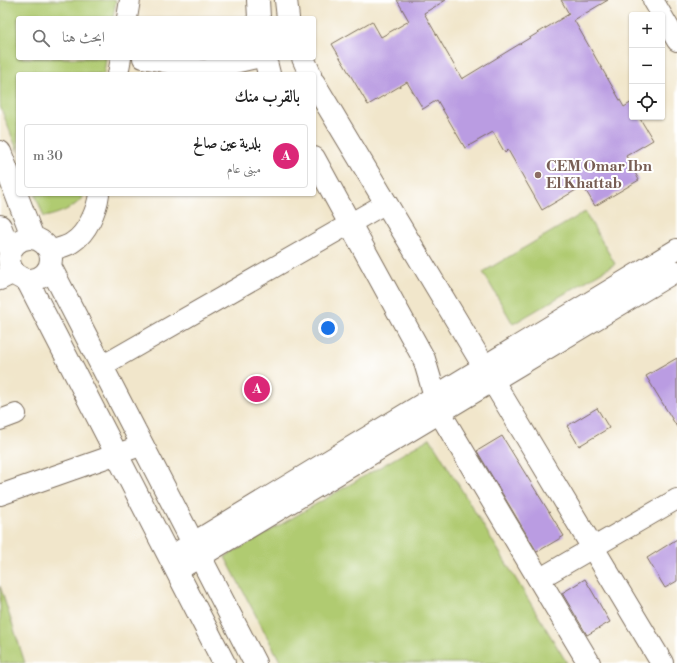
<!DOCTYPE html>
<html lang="ar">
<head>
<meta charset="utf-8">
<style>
  body { margin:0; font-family:"Libre Bodoni",Amiri,serif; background:#f2f2f2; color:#222; direction:rtl }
  .controls { position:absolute; right:12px; top:12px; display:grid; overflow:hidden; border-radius:4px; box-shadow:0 1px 3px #0004 }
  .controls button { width:36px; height:36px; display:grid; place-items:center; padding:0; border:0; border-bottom:1px solid #e0e0e0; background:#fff; color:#222; font:20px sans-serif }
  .you { position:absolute; left:328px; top:328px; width:14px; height:14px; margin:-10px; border:3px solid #fff; border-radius:50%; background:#1a73e8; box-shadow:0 0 0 6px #1a73e833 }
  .badge { display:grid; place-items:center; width:26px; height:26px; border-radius:50%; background:#db2777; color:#fff; font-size:13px; font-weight:700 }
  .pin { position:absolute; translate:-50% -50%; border:2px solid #fff; box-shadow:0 1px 4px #0006 }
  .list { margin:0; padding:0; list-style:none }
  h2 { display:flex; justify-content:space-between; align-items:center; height:52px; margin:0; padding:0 16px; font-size:17px }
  h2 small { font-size:13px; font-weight:400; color:#767676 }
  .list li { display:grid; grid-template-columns:26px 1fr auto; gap:12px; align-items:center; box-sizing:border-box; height:64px; margin:0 8px 8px; padding:0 8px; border:1px solid #e0e0e0; border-radius:4px }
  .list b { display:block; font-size:15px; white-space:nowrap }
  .list p { margin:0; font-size:13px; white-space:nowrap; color:#767676 }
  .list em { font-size:13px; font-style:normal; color:#767676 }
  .icon { flex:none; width:22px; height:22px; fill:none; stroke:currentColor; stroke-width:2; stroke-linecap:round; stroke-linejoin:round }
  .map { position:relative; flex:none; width:677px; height:663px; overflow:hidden; direction:ltr }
  .search { position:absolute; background:#fff; box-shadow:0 1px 3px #0004; left:16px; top:16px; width:300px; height:44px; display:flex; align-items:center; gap:10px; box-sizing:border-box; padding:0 14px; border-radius:4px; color:#767676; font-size:15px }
  .panel { position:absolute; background:#fff; box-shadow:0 1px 3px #0004; left:16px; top:72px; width:300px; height:124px; border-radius:4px; direction:rtl }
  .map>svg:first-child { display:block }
</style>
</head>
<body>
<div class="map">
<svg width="677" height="663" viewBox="0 0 677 663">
  <rect width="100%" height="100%" fill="#fff"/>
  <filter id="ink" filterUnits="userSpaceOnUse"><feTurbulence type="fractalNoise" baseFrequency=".025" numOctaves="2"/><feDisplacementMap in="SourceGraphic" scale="8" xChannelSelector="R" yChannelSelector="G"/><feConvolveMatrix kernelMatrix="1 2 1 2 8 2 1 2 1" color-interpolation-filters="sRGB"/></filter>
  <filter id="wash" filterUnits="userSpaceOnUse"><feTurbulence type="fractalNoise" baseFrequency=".012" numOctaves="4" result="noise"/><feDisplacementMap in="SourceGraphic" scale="16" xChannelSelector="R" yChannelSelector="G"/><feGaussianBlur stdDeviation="0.9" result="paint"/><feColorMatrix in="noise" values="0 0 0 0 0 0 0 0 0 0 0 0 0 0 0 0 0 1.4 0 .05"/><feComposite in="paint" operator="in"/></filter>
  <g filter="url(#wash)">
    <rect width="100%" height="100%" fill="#f1e6cb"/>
    <path fill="#b0cb71" stroke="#767a48" d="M 0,0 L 116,0 L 113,18 L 18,18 L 18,58 L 106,58 L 104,74 L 18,74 L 18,152 L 0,106 Z
      M 35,194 L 84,194 C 79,207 56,215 44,217 Z
      M 585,212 L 615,264 L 513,324 L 483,272 Z
      M 430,438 L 567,663 L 281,663 L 225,557 Z
      M 0,586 L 25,663 L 0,663 Z"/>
    <g id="blocks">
      <path fill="#ba9ce2" d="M 397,0 L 446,0 L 424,13 L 462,79 L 569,14 L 561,0 L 608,0 L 574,20 L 624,107 L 632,102 L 632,117 L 639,117 L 653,140 L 626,156 L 639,180 L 595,206 L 583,186 L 542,210 L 508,150 L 505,153 L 493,132 L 465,148 L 437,100 L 423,109 L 407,82 L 368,105 L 332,44 L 372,21 L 381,37 L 409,21 Z
        M 677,358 L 677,427 L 646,376 Z
        M 597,408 L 609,428 L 579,446 L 567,426 Z
        M 502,436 L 564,536 L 537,552 L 477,451 Z
        M 677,539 L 677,581 L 665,588 L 647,558 Z
        M 585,579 L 610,622 L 587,635 L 562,593 Z"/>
    </g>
  </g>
  <g filter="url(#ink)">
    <use href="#blocks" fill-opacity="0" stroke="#7b6c5b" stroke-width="1"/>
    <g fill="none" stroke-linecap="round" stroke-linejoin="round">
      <g stroke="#7b6c5b" stroke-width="22">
        <path id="minor" d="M 653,0 L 677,41
          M 127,18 L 130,0
          M 143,58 L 204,70 L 256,58
          M 118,74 L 121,58
          M 50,251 C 57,248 67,247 73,242 C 87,233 97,210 99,194
          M 0,280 L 14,273
          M 102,366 L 386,203
          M 0,420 L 16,414
          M 0,495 L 143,445
          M 169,557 L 677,249
          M 177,571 L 677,271
          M 539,579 L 677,499"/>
      </g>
      <g stroke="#7b6c5b" stroke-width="24">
        <path id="major" d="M 258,0 L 259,18
          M 286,0 L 288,18
          M 265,58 L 269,74
          M 303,58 L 310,74
          M 314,83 L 662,663
          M 0,152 L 33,238
          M 314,158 L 424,359 L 440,413 L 589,663
          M 0,226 L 10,252
          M9 259a21 21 0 1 1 42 0a21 21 0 1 1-42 0Z
          M 50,266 L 255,663
          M 27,280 L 224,663"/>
      </g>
      <use href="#minor" stroke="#fff" stroke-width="20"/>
      <use href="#major" stroke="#fff" stroke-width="22"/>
    </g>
  </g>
  <circle fill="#8d6e63" stroke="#fff" stroke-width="1.5" cx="538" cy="175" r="4"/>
  <g text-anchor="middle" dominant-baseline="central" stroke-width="4" stroke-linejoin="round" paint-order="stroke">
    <g font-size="15" font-weight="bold" fill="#785e54" stroke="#fff" text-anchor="start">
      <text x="546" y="166">CEM Omar Ibn<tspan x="546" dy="17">El Khattab</tspan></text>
    </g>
  </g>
</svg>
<div class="controls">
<button>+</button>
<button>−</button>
<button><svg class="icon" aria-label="locate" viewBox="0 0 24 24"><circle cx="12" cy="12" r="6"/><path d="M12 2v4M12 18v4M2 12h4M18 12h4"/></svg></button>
</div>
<div class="you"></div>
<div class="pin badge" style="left:257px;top:389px">A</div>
<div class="search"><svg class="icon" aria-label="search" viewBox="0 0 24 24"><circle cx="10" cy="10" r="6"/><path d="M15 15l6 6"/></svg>ابحث هنا</div>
<section class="panel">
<h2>بالقرب منك<small></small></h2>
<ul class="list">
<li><span class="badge">A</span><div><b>بلدية عين صالح</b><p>مبنى عام</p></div><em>30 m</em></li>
</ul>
</section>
</div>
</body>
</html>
